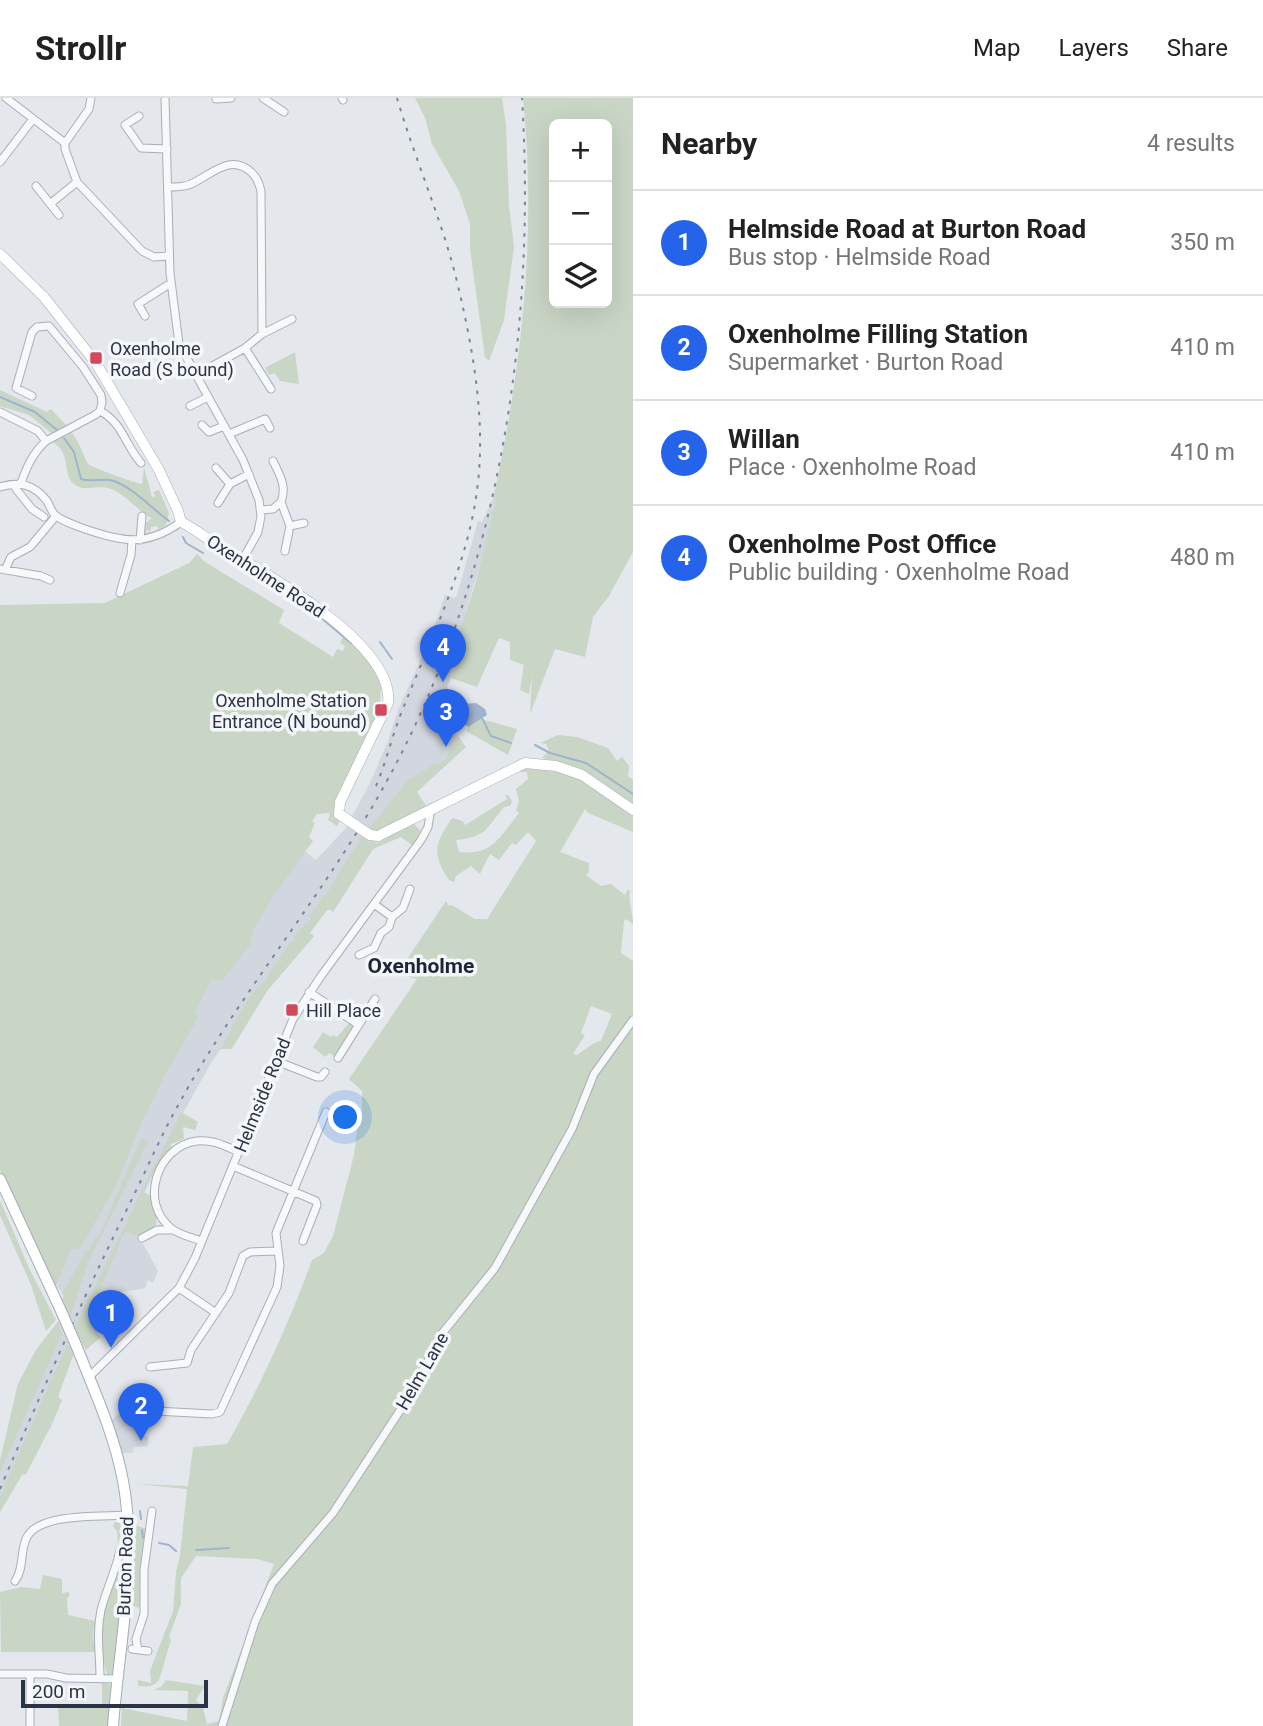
<!DOCTYPE html>
<html lang="en">
<head>
<meta charset="utf-8">
<style>
  body { margin:0; font-family:Roboto,sans-serif; background:#f2f2f2; color:#222 }
  .controls { position:absolute; right:21px; top:21px; display:grid; overflow:hidden; border-radius:10px; box-shadow:0 7px 28px #0002 }
  .controls button { width:63px; height:63px; display:grid; place-items:center; padding:0; border:0; border-bottom:2px solid #e0e0e0; background:#fff; color:#222; font:35px sans-serif }
  .scale { position:absolute; left:21px; bottom:18px; width:187px; box-sizing:border-box; padding-left:7px; border:4px solid #2b3445; border-top:0; font-size:19px; line-height:24px; white-space:nowrap; color:#2b3445; -webkit-text-stroke:5px #f4f6f9; paint-order:stroke }
  .you { position:absolute; left:346px; top:1020px; width:24px; height:24px; margin:-18px; border:5px solid #fff; border-radius:50%; background:#1a73e8; box-shadow:0 0 0 10px #1a73e833 }
  .badge { display:grid; place-items:center; width:46px; height:46px; border-radius:50%; background:#2563eb; color:#fff; font-size:23px; font-weight:700 }
  .pin { position:absolute; translate:-50% -58px; filter:drop-shadow(0 2px 4px #0008) }
  .pin::after { content:''; position:absolute; top:37px; width:24px; height:21px; background:inherit; clip-path:polygon(0 0,100% 0,50% 100%) }
  .list { margin:0; padding:0; list-style:none }
  h2 { display:flex; justify-content:space-between; align-items:center; height:91px; margin:0; padding:0 28px; font-size:30px }
  h2 small { font-size:23px; font-weight:400; color:#767676 }
  .list li { display:grid; grid-template-columns:46px 1fr auto; gap:21px; align-items:center; box-sizing:border-box; height:105px; padding:0 28px; border-top:2px solid #e0e0e0 }
  .list b { display:block; font-size:26px; white-space:nowrap }
  .list p { margin:0; font-size:23px; white-space:nowrap; color:#767676 }
  .list em { font-size:23px; font-style:normal; color:#767676 }
  .icon { flex:none; width:38px; height:38px; fill:none; stroke:currentColor; stroke-width:2; stroke-linecap:round; stroke-linejoin:round }
  .map { position:relative; flex:none; width:633px; height:1628px; overflow:hidden }
  header { display:flex; align-items:center; gap:42px; box-sizing:border-box; height:98px; padding:0 35px; background:#fff; border-bottom:2px solid #e0e0e0 }
  header strong { font-size:33px }
  nav { display:flex; gap:38px; margin-inline-start:auto; font-size:24px }
  main { display:flex }
  aside { flex:1; background:#fff }
  .map>svg:first-child { display:block }
</style>
</head>
<body>
<header>
<strong>Strollr</strong>
<nav><a>Map</a><a>Layers</a><a>Share</a></nav>
</header>
<main>
<div class="map">
<svg width="633" height="1628" viewBox="0 0 633 1628">
  <rect width="100%" height="100%" fill="#e4e7ec"/>
  <path fill="#d2d6de" d="M 493,401 L 496,402 L 485,450 L 463,522 L 465,544 L 447,589 L 451,599 L 449,617 L 441,623 L 458,638 L 445,661 L 417,694 L 426,708 L 380,732 L 376,746 L 333,814 L 328,811 L 315,827 L 310,835 L 314,838 L 267,893 L 234,947 L 231,951 L 221,951 L 211,965 L 183,1015 L 125,1134 L 138,1139 L 146,1151 L 158,1173 L 153,1185 L 147,1182 L 146,1189 L 142,1191 L 97,1197 L 63,1283 L 58,1299 L 62,1302 L 51,1329 L 37,1352 L 26,1376 L 22,1377 L 0,1414 L 0,1363 L 18,1286 L 36,1252 L 59,1222 L 62,1215 L 61,1202 L 64,1198 L 57,1188 L 72,1149 L 175,923 L 293,751 L 306,754 L 316,762 L 345,731 L 370,685 L 388,643 L 398,612 L 431,538 L 445,497 L 454,500 L 457,497 L 478,423 L 482,424 Z
    M 117,1317 L 138,1318 L 137,1338 L 148,1338 L 148,1348 L 134,1349 L 133,1355 L 120,1355 L 110,1324 Z"/>
  <path fill="#c9d6c5" fill-rule="evenodd" d="M 415,0 L 502,0 L 506,27 L 509,107 L 514,149 L 504,222 L 489,263 L 485,259 L 482,238 L 470,151 L 470,126 L 459,93 L 432,46 L 425,20 Z
    M 523,0 L 633,0 L 633,454 L 609,498 L 593,519 L 585,559 L 555,551 L 530,616 L 532,578 L 529,596 L 520,592 L 524,567 L 510,562 L 510,544 L 499,540 L 477,589 L 451,580 L 462,552 L 454,549 L 475,487 L 496,402 L 493,401 C 522,271 537,133 523,0 ZM 554,26 L 607,26 L 607,205 L 554,205 Z
    M 295,254 L 299,286 L 280,283 L 275,275 L 269,277 L 265,270 Z
    M 0,292 L 47,314 L 51,311 L 67,328 L 51,335 L 29,317 L 0,308 Z
    M 72,335 C 80,345 82,355 88,366 C 91,369 135,385 142,386 L 144,369 L 152,399 L 155,398 L 153,394 L 159,392 L 169,415 L 166,427 L 159,431 L 157,428 L 151,429 L 150,434 L 145,431 L 147,435 L 144,436 L 146,425 L 152,420 C 137,413 127,397 111,391 C 99,386 85,394 75,387 C 61,377 73,358 53,344 Z
    M 197,456 L 205,464 L 284,512 L 279,525 L 333,559 L 337,551 L 343,553 L 345,548 L 340,545 L 344,537 C 358,551 378,565 381,586 C 382,595 378,605 380,615 L 335,716 L 340,723 L 337,728 L 328,722 L 330,715 L 317,716 L 312,723 L 315,725 L 309,739 L 313,743 L 274,797 L 253,832 L 250,847 L 222,883 L 211,881 L 195,914 L 199,918 L 165,977 L 140,1028 L 117,1086 L 79,1152 L 72,1150 L 57,1187 L 54,1189 L 0,1072 L 0,507 L 105,505 L 189,465 Z
    M 474,619 L 517,631 L 508,657 L 466,633 Z
    M 558,637 L 577,639 L 608,650 L 617,663 L 622,659 L 629,668 L 628,679 L 633,681 L 633,707 L 584,672 L 542,660 L 549,652 L 546,646 L 540,645 Z
    M 458,638 L 466,649 L 417,694 L 426,708 L 375,735 L 369,731 L 407,683 L 436,665 L 438,667 L 445,661 Z
    M 522,671 C 543,671 568,672 587,684 C 604,694 614,707 633,716 L 633,734 L 588,715 L 585,711 L 560,754 L 589,765 L 589,774 L 586,777 L 601,788 L 611,786 L 625,797 L 628,791 L 630,793 C 628,804 633,814 633,826 L 626,821 L 624,823 L 621,855 L 633,863 L 633,1628 L 121,1628 L 122,1610 L 187,1623 L 188,1593 L 154,1592 L 162,1588 L 166,1582 L 205,1588 L 196,1602 L 203,1610 L 207,1626 L 219,1623 L 223,1600 L 274,1466 L 257,1461 L 196,1458 L 181,1480 L 181,1506 L 169,1539 L 171,1542 L 159,1582 C 153,1589 148,1589 138,1588 L 138,1582 L 151,1585 L 150,1573 L 173,1513 L 176,1474 L 180,1458 L 187,1391 L 137,1386 L 188,1388 L 193,1349 L 227,1346 C 261,1287 289,1225 312,1162 L 324,1155 L 333,1138 L 354,1057 L 358,1024 L 362,1020 L 362,993 L 349,981 L 417,881 L 397,876 L 446,803 L 449,808 L 452,807 L 475,821 L 487,821 L 536,743 L 528,734 L 516,747 L 512,745 L 499,762 L 490,756 L 480,776 L 471,768 L 456,778 L 454,784 L 449,782 C 431,755 435,745 452,720 L 463,723 L 465,727 L 507,701 L 505,697 L 509,697 L 512,704 L 510,708 L 504,709 C 486,731 486,739 456,742 L 459,754 C 492,758 500,739 519,715 L 516,712 L 519,704 L 516,691 L 528,681 L 527,674 L 517,674 ZM 591,908 L 612,916 L 601,943 L 594,945 L 577,957 L 573,956 L 585,937 L 581,935 Z
    M 412,724 L 421,733 L 412,747 L 401,739 L 373,751 L 333,814 L 328,811 L 310,835 L 314,838 L 267,893 L 234,947 L 231,951 L 221,951 C 230,933 249,891 266,883 L 267,878 L 290,845 L 294,844 L 294,839 L 305,826 L 308,825 L 311,821 L 309,818 L 329,792 L 351,755 L 354,754 L 361,738 L 376,746 Z
    M 350,924 L 353,930 L 334,958 L 329,955 L 325,959 L 313,949 L 323,934 L 331,939 L 333,937 L 337,939 Z
    M 181,1014 L 198,1024 L 195,1032 L 183,1029 L 184,1041 L 171,1046 L 172,1052 L 161,1064 L 159,1063 L 144,1094 L 153,1099 L 157,1115 L 156,1127 L 138,1139 L 125,1134 L 98,1196 L 112,1194 L 118,1201 L 114,1204 L 118,1209 L 110,1216 L 116,1223 L 112,1227 L 109,1224 L 105,1227 L 102,1224 L 99,1227 L 102,1231 L 97,1235 L 101,1239 L 86,1252 L 74,1230 Z
    M 141,1040 L 148,1043 L 87,1167 L 70,1220 L 61,1202 L 64,1198 L 62,1195 L 85,1156 L 83,1155 L 85,1151 L 89,1153 L 95,1140 L 100,1136 Z
    M 0,1102 L 29,1170 L 56,1222 L 46,1233 L 31,1187 L 0,1117 Z
    M 58,1224 L 62,1236 L 0,1374 L 0,1363 L 18,1286 L 36,1252 Z
    M 67,1247 L 74,1255 L 58,1299 L 62,1302 C 51,1328 39,1352 26,1376 L 22,1377 L 0,1414 L 0,1398 Z
    M 115,1424 L 120,1425 L 125,1433 L 125,1449 L 116,1558 L 112,1576 L 107,1576 L 106,1573 C 101,1553 99,1528 105,1508 C 112,1484 124,1474 122,1446 L 118,1445 L 117,1433 L 113,1428 Z
    M 134,1427 L 147,1431 L 141,1459 L 143,1462 L 141,1483 L 139,1486 L 142,1504 L 138,1510 L 131,1506 Z
    M 43,1477 L 62,1481 L 62,1495 L 69,1494 L 69,1499 L 67,1500 L 68,1517 L 95,1523 L 93,1536 L 95,1554 L 1,1554 L 0,1494 L 22,1489 L 40,1491 Z
    M 102,1585 L 109,1586 L 111,1589 L 109,1628 L 59,1628 L 58,1607 L 102,1607 Z"/>
  <path fill="#9fb4cc" d="M 476,605 L 485,611 L 487,617 L 468,629 L 454,617 L 463,606 Z"/>
  <g fill="none" stroke-linecap="round" stroke-linejoin="round">
    <path stroke="#9fb4cc" stroke-width="2" d="M 0,299 L 35,314 L 57,332
      M 64,340 L 74,354 L 81,381 C 92,385 102,379 114,383 C 135,391 151,410 169,423
      M 183,439 L 186,445 L 203,455
      M 294,500 L 303,505
      M 313,513 L 351,545
      M 380,544 L 392,561
      M 482,620 L 491,638 L 511,645
      M 535,647 L 550,655 L 586,665 L 633,696
      M 140,1413 L 141,1421
      M 142,1432 L 143,1440
      M 159,1445 L 169,1447 L 176,1453
      M 196,1452 L 229,1450"/>
    <g stroke="#a9aeb7" stroke-width="9">
      <path id="street" d="M 6,0 L 65,45 L 65,51 L 77,84 L 142,153 L 154,159 L 169,158
        M 165,0 L 170,175 L 179,246 L 243,362 L 259,402 L 261,418 L 258,434 L 243,461
        M 263,0 L 284,14
        M 342,0 L 343,2
        M 216,1 L 231,0
        M 139,18 L 125,27 L 141,50 L 167,51
        M 65,45 L 89,11 L 91,0
        M 0,64 L 33,21
        M 36,88 L 59,117
        M 168,89 C 177,89 187,89 195,84 C 213,75 231,56 251,74 C 257,79 259,85 261,93 L 262,236 L 245,250 L 196,277
        M 50,106 L 77,84
        M 145,218 L 138,206 L 171,185
        M 262,236 L 292,221
        M 245,250 L 271,291
        M 190,308 L 208,299
        M 100,313 C 123,325 125,347 141,365
        M 0,314 L 38,333 L 46,343
        M 202,327 L 209,334 L 224,328
        M 229,336 L 265,321 L 270,330
        M 273,363 C 280,377 287,389 281,404 L 290,428 L 285,453
        M 216,370 L 230,386
        M 21,385 C 27,368 33,355 46,343 L 95,317 L 100,313 L 102,304 L 101,297 L 83,269 L 49,228 L 37,229 L 32,234 L 16,290 L 32,298
        M 0,389 C 19,383 34,386 47,403 C 50,408 51,413 55,417 C 63,424 75,427 85,431 C 123,444 146,449 181,424
        M 16,391 L 32,411 L 44,419
        M 218,405 L 230,386 L 249,376
        M 261,412 L 273,411 L 281,404
        M 290,428 L 304,425
        M 140,442 L 142,418
        M 0,471 L 41,478 L 50,482
        M 5,472 L 11,459 L 30,449 L 56,418
        M 120,495 L 131,457 L 132,442
        M 374,806 L 392,819
        M 359,857 L 374,850 L 381,835 L 389,829 L 392,819 L 403,810 L 410,791
        M 309,894 L 359,927
        M 338,960 L 375,901
        M 276,963 L 317,979 L 321,979 L 325,974
        M 233,1068 L 316,1103 L 317,1107 L 303,1143
        M 142,1140 L 157,1132 L 173,1132
        M 202,1143 C 193,1140 180,1137 172,1131 C 138,1105 157,1048 197,1043 C 212,1041 225,1048 239,1054
        M 179,1190 L 216,1215
        M 150,1269 L 187,1265 L 191,1252 L 229,1195 L 243,1158 L 250,1154 L 277,1153
        M 89,1279 L 179,1190 L 195,1160 L 293,921 L 321,878 L 421,742 L 428,729 L 431,710
        M 155,1313 L 212,1316 L 220,1314 L 277,1189 L 280,1168 L 276,1135 L 326,1014
        M 15,1483 C 24,1471 20,1455 26,1441 C 37,1414 102,1419 128,1417
        M 132,1551 L 148,1553
        M 138,1552 L 136,1541 L 144,1516 L 144,1472 L 152,1413
        M 0,1576 L 47,1576 L 66,1580 L 118,1581
        M 30,1578 L 30,1628
        M 100,1580 C 100,1557 96,1535 101,1512 C 106,1492 116,1473 120,1452
        M 222,1628 L 255,1524 L 272,1486 L 333,1415 L 416,1288 L 440,1238 L 495,1170 L 572,1031 L 594,976 L 633,922"/>
    </g>
    <g stroke="#a9aeb7" stroke-width="11">
      <path id="secondary" d="M 0,156 L 44,199 L 96,265 L 159,372 L 178,413 L 181,424 C 196,431 208,442 222,450 C 265,475 395,546 388,605 L 340,704 L 339,716
        M 378,738 L 525,665 L 556,668 L 582,677 L 633,712"/>
    </g>
    <g stroke="#a3abb8" stroke-width="12">
      <path id="primary" d="M 0,1081 L 62,1215
        M 76,1247 C 94,1292 114,1335 123,1383 C 138,1463 119,1547 113,1628"/>
    </g>
    <use href="#street" stroke="#f7f8fa" stroke-width="7"/>
    <use href="#secondary" stroke="#fff" stroke-width="10"/>
    <use href="#primary" stroke="#fff" stroke-width="10"/>
    <path stroke="#7d8696" stroke-width="2" stroke-dasharray="3.5 7" stroke-linecap="butt" d="M 376,688 C 387,662 393,634 404,608 C 431,541 468,465 477,392 C 486,327 474,256 459,192 C 444,126 416,65 397,0
      M 0,1391 C 41,1295 83,1200 129,1107 C 145,1075 159,1042 176,1011 C 233,906 310,814 371,711 C 496,499 537,244 522,0"/>
    <g stroke="#a9aeb7" stroke-width="11" stroke-linecap="butt">
      <path id="secondary-bridge" d="M 339,716 L 370,737 L 378,738"/>
    </g>
    <g stroke="#a3abb8" stroke-width="12" stroke-linecap="butt">
      <path id="primary-bridge" d="M 62,1215 L 76,1247"/>
    </g>
    <use href="#secondary-bridge" stroke="#fff" stroke-width="10"/>
    <use href="#primary-bridge" stroke="#fff" stroke-width="10"/>
  </g>
  <g fill="#d1495b" stroke="#f4f6f9" stroke-width="2.5">
    <rect x="89" y="253" width="14" height="14" rx="3.5"/>
    <rect x="374" y="605" width="14" height="14" rx="3.5"/>
    <rect x="285" y="905" width="14" height="14" rx="3.5"/>
  </g>
  <g text-anchor="middle" dominant-baseline="central" stroke-width="7" stroke-linejoin="round" paint-order="stroke">
    <g font-size="18" fill="#2b3445" stroke="#f4f6f9" text-anchor="start">
      <text x="110" y="250">Oxenholme<tspan x="110" dy="21">Road (S bound)</tspan></text>
      <text x="367" y="602" text-anchor="end">Oxenholme Station<tspan x="367" dy="21">Entrance (N bound)</tspan></text>
      <text x="306" y="912">Hill Place</text>
    </g>
    <g font-size="18" fill="#2b3445" stroke="#f4f6f9">
      <text transform="translate(266 478) rotate(33)">Oxenholme Road</text>
      <text transform="translate(262 997) rotate(-68)">Helmside Road</text>
      <text transform="translate(422 1273) rotate(-60)">Helm Lane</text>
      <text transform="translate(125 1468) rotate(-88)">Burton Road</text>
    </g>
    <g font-size="21" font-weight="bold" fill="#1d2536" stroke="#f4f6f9">
      <text x="421" y="868">Oxenholme</text>
    </g>
  </g>
</svg>
<div class="controls">
<button>+</button>
<button>−</button>
<button><svg class="icon" aria-label="layers" viewBox="0 0 24 24"><path d="M12 4l9 5-9 5-9-5zM3 14l9 5 9-5"/></svg></button>
</div>
<div class="scale">200 m</div>
<div class="you"></div>
<div class="pin badge" style="left:111px;top:1250px">1</div>
<div class="pin badge" style="left:141px;top:1343px">2</div>
<div class="pin badge" style="left:446px;top:649px">3</div>
<div class="pin badge" style="left:443px;top:584px">4</div>
</div>
<aside>
<h2>Nearby<small>4 results</small></h2>
<ul class="list">
<li><span class="badge">1</span><div><b>Helmside Road at Burton Road</b><p>Bus stop · Helmside Road</p></div><em>350 m</em></li>
<li><span class="badge">2</span><div><b>Oxenholme Filling Station</b><p>Supermarket · Burton Road</p></div><em>410 m</em></li>
<li><span class="badge">3</span><div><b>Willan</b><p>Place · Oxenholme Road</p></div><em>410 m</em></li>
<li><span class="badge">4</span><div><b>Oxenholme Post Office</b><p>Public building · Oxenholme Road</p></div><em>480 m</em></li>
</ul>
</aside>
</main>
</body>
</html>
